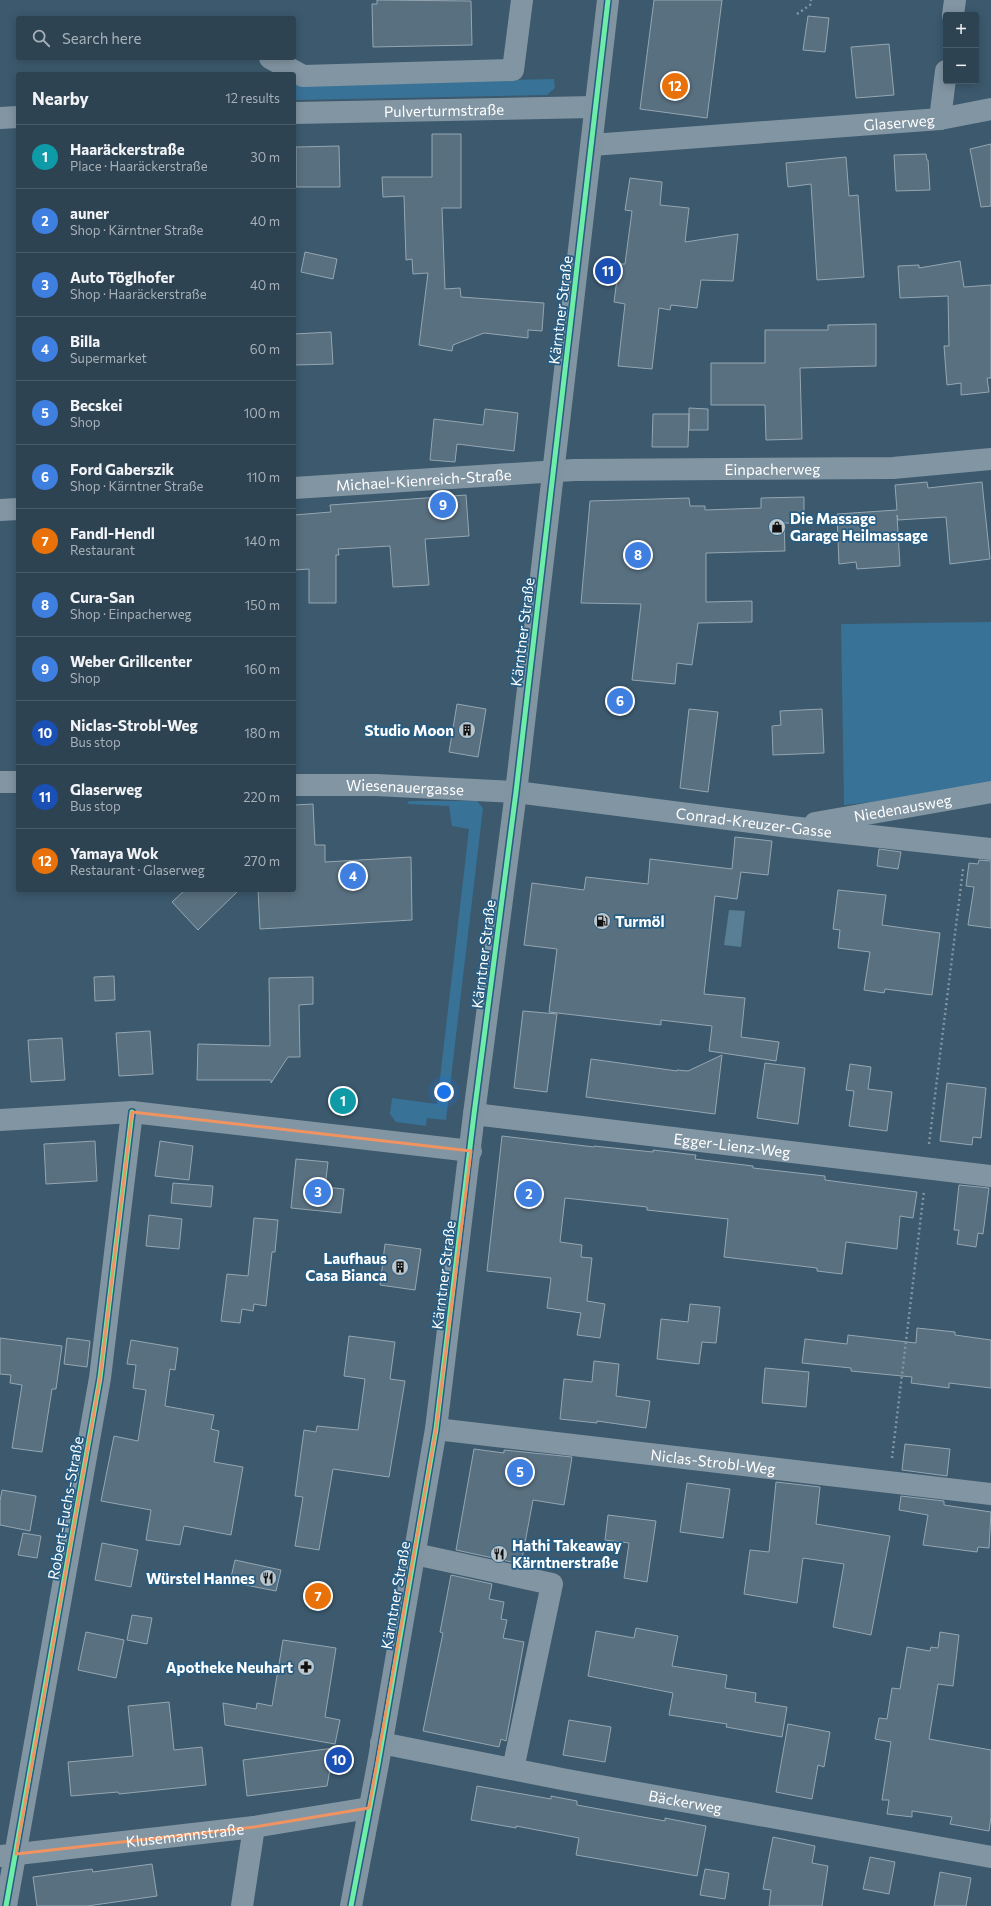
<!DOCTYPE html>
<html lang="en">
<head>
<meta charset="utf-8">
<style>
  body { margin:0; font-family:Commissioner,sans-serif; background:#354a59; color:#f1f3f6 }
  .controls { position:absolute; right:12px; top:12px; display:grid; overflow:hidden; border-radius:4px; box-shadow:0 2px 10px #0003 }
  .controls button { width:36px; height:36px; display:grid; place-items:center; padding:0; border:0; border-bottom:1px solid #485c69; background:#2d4352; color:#f1f3f6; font:20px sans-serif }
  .you { position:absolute; left:444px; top:1092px; width:14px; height:14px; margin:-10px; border:3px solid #fff; border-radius:50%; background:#1a73e8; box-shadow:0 0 0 6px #1a73e833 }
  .badge { display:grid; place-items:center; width:26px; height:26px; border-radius:50%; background:#bbc5cc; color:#fff; font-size:13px; font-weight:700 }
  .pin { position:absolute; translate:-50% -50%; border:2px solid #fff; box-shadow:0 1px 4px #0006 }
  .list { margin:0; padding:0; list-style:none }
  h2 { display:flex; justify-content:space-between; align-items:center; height:52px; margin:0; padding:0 16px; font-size:17px }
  h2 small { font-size:13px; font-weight:400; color:#a7b0b8 }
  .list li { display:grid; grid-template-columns:26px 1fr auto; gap:12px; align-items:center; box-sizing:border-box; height:64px; padding:0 16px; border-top:1px solid #485c69 }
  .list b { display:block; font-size:15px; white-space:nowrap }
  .list p { margin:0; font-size:13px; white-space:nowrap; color:#a7b0b8 }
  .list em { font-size:13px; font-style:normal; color:#a7b0b8 }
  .icon { flex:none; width:22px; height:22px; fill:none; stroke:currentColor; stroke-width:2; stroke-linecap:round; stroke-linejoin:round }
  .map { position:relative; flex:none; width:991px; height:1906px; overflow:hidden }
  .search { position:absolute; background:#2d4352; box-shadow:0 2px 10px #0003; left:16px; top:16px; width:280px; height:44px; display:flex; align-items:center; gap:10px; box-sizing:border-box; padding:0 14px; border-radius:4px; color:#a7b0b8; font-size:15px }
  .panel { position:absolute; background:#2d4352; box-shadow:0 2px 10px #0003; left:16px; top:72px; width:280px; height:820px; border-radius:4px }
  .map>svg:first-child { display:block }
</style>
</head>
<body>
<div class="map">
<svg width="991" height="1906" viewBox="0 0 991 1906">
  <rect width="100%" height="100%" fill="#3c596d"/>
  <path fill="#387297" d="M 554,79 L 555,88 L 547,95 L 294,100 L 294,85 Z
    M 991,622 L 991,784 L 884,801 L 844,805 L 841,624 Z
    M 409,801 L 477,801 L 483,808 L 446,1120 L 427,1118 L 426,1126 L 396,1122 L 390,1114 L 392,1098 L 437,1104 L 469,829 L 452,826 L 449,806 L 407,804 Z"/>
  <path fill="#597f97" d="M 729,910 L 745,911 L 741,947 L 724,945 Z"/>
  <path fill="#597080" stroke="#95a6b2" d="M 377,0 L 471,1 L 472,45 L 373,47 L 372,4 L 377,4 Z
    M 654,0 L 722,0 L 707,118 L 640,109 Z
    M 808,16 L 829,18 L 825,52 L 803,50 Z
    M 889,44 L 894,95 L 856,98 L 851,47 Z
    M 432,134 L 461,134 L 461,208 L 442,208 L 445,289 L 460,288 L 461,297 L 544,303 L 542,331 L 528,330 L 528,338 L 484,333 L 453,345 L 452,351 L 419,345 L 428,273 L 413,274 L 412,259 L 406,260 L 404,196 L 383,197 L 382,177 L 432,177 Z
    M 991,144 L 991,206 L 981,207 L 970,149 Z
    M 339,146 L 340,187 L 296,187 L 296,147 Z
    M 926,154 L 927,160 L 928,160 L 930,190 L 896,191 L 894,155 Z
    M 846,157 L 849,196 L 858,195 L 864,277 L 817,280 L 811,184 L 788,187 L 786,163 Z
    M 630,178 L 662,182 L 660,205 L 689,208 L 685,242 L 738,234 L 733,281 L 701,280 L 697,308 L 671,305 L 670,310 L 659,308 L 652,369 L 618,366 L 625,304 L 614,302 L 619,264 L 625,264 L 632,211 L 625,210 Z
    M 305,252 L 337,259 L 333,279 L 301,272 Z
    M 960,261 L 964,287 L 991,285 L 991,378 L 987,378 L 989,392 L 961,395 L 961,383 L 947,385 L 944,346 L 949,346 L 948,296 L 900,298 L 898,266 L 919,265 L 919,268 Z
    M 876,324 L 876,366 L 800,368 L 802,439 L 766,440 L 765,405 L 711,405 L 711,363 L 765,363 L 765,330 L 828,330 L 828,325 Z
    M 331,332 L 333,364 L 294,365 L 294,334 Z
    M 689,408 L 708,409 L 708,430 L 689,430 Z
    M 485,409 L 518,413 L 514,451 L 457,444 L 455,462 L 430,460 L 434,419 L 483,425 Z
    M 653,414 L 689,414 L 688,447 L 652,447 Z
    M 927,482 L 928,488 L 982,482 L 990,559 L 950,564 L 946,517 L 898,520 L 897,515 L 900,566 L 857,569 L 856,562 L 839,564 L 837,514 L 897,510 L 895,485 Z
    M 466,495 L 469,536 L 425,539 L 429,585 L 393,587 L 390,546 L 338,549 L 339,555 L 336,555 L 336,603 L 309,603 L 309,569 L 294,570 L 294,515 L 331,512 L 330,505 Z
    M 804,497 L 804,523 L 784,523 L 785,551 L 706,553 L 706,602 L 752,601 L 752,622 L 698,623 L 692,665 L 677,663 L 675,684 L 632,680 L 641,604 L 581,603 L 590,501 L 689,498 L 690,506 L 705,506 L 705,510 L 761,508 L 761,498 Z
    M 457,704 L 486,709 L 478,757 L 449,752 Z
    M 689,709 L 718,712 L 708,792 L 680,788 Z
    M 822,709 L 824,753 L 773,755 L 772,726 L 781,725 L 780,711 Z
    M 313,804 L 315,845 L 325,845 L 325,862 L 411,857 L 412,920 L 260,929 L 258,890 L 294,890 L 294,805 Z
    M 735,837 L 772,841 L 768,875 L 741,872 L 737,899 L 715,896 L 704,994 L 745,998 L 741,1037 L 779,1042 L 776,1061 L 709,1051 L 712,1026 L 661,1020 L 661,1025 L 549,1012 L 557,949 L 524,945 L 532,883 L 584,890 L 586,877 L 648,884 L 650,859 L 732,869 Z
    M 879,849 L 901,852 L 898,869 L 877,866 Z
    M 979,860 L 991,861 L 991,928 L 968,925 L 974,887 L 966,886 L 969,863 L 978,864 Z
    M 185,890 L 239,890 L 198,930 L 172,902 Z
    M 838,890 L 886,895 L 882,925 L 940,933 L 932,995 L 885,989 L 884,993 L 864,990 L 870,952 L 838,948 L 840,930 L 833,929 Z
    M 114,976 L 115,1000 L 95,1001 L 94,977 Z
    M 313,977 L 313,1004 L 299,1005 L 300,1057 L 288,1057 L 271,1083 L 271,1080 L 197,1080 L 198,1044 L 270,1046 L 269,978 Z
    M 523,1011 L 557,1014 L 547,1092 L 514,1088 Z
    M 150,1031 L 153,1074 L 119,1076 L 116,1033 Z
    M 62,1038 L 65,1080 L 31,1082 L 28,1040 Z
    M 722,1055 L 715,1114 L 586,1097 L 591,1059 L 677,1071 L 677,1070 L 688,1071 Z
    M 765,1063 L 805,1068 L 798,1124 L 757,1118 Z
    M 850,1064 L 871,1067 L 868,1089 L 892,1092 L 887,1131 L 849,1126 L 854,1091 L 846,1090 Z
    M 947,1083 L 986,1088 L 981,1138 L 973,1137 L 972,1145 L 940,1141 Z
    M 502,1136 L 594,1147 L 594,1146 L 653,1152 L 653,1150 L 696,1155 L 695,1159 L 753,1166 L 753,1168 L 825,1176 L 825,1180 L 917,1192 L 913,1218 L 900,1216 L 897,1249 L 846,1242 L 842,1274 L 817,1271 L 817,1268 L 724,1257 L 728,1219 L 647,1210 L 647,1207 L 565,1198 L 560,1242 L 582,1245 L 581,1257 L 592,1258 L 587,1301 L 605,1304 L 600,1338 L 577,1335 L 581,1313 L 547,1308 L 551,1278 L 487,1271 Z
    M 95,1141 L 97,1181 L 46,1184 L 44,1144 Z
    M 160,1141 L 193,1146 L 189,1180 L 155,1176 Z
    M 296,1159 L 328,1162 L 325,1187 L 344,1189 L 341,1213 L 291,1208 Z
    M 173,1183 L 213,1186 L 211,1207 L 171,1203 Z
    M 959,1185 L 989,1188 L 983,1234 L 978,1233 L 976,1247 L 957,1244 L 959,1230 L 954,1230 Z
    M 149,1215 L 182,1219 L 179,1249 L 146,1246 Z
    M 254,1218 L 278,1220 L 275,1252 L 272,1252 L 266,1306 L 254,1304 L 253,1311 L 242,1309 L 240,1323 L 221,1321 L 227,1274 L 248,1276 Z
    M 385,1244 L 421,1249 L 415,1290 L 380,1285 Z
    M 690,1304 L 720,1307 L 716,1343 L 702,1342 L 699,1364 L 657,1359 L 661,1319 L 688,1322 Z
    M 917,1328 L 955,1332 L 955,1335 L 991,1340 L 991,1388 L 949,1383 L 949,1388 L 911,1383 L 912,1377 L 851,1371 L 851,1368 L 802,1363 L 805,1339 L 847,1344 L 848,1335 L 916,1343 Z
    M 349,1336 L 395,1342 L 390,1379 L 405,1381 L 389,1477 L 333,1469 L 319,1550 L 295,1546 L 303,1497 L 295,1496 L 304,1430 L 316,1432 L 317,1426 L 358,1430 L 365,1379 L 344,1376 Z
    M 0,1338 L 62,1346 L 56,1389 L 52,1389 L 42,1452 L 12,1448 L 22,1385 L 10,1383 L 11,1375 L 0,1374 Z
    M 67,1338 L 90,1341 L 87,1367 L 64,1364 Z
    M 131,1340 L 178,1348 L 175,1370 L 170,1369 L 165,1406 L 214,1415 L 211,1429 L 219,1431 L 214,1462 L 243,1467 L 231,1535 L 184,1526 L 180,1545 L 146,1540 L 151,1510 L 101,1501 L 114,1436 L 138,1441 L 146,1390 L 133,1388 L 136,1365 L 127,1364 Z
    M 594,1361 L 619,1364 L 616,1396 L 650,1401 L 646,1428 L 597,1421 L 597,1423 L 560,1419 L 564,1379 L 592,1382 Z
    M 765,1368 L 809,1372 L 806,1407 L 762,1403 Z
    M 905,1444 L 950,1449 L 947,1476 L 902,1470 Z
    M 474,1449 L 504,1453 L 504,1450 L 572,1457 L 564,1505 L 533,1500 L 521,1564 L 456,1550 Z
    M 776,1482 L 820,1487 L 816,1524 L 890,1536 L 871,1635 L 833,1627 L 844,1564 L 803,1558 L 797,1603 L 744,1594 L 750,1550 L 769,1552 Z
    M 687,1483 L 730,1489 L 723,1538 L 680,1532 Z
    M 2,1490 L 36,1496 L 30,1531 L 0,1525 L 0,1501 Z
    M 901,1496 L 944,1501 L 944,1505 L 991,1512 L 989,1548 L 978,1547 L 977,1552 L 923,1545 L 928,1515 L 899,1510 Z
    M 608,1515 L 656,1521 L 647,1582 L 624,1578 L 629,1543 L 605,1540 Z
    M 23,1533 L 41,1536 L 37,1558 L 18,1555 Z
    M 102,1543 L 138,1550 L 131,1587 L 95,1580 Z
    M 235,1560 L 281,1570 L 276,1591 L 230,1582 Z
    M 451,1575 L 492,1584 L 489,1599 L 504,1602 L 501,1619 L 507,1620 L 503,1638 L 524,1642 L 506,1741 L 501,1739 L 499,1747 L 423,1731 L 443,1633 L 440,1632 Z
    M 132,1615 L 152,1618 L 147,1644 L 127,1640 Z
    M 636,1628 L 678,1636 L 672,1666 L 727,1675 L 725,1688 L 756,1693 L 755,1702 L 787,1707 L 782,1737 L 726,1727 L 727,1724 L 669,1715 L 673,1693 L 588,1676 L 596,1631 L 634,1638 Z
    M 86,1632 L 124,1640 L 116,1678 L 78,1670 Z
    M 940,1632 L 959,1635 L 953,1686 L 938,1684 L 929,1739 L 991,1750 L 991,1817 L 989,1831 L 950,1824 L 952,1817 L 912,1811 L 912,1817 L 887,1814 L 889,1800 L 882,1800 L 891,1742 L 875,1739 L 879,1718 L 887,1719 L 892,1688 L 900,1689 L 907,1647 L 930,1651 L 931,1647 L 938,1648 Z
    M 283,1640 L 336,1648 L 325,1717 L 340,1720 L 335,1744 L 225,1725 L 223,1703 L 256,1709 L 257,1703 L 272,1706 Z
    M 169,1702 L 174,1750 L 202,1747 L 206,1785 L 119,1794 L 118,1792 L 71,1796 L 68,1762 L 133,1756 L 128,1706 Z
    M 569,1720 L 611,1727 L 605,1762 L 563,1755 Z
    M 788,1724 L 830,1732 L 824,1767 L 818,1765 L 812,1799 L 776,1792 Z
    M 334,1748 L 327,1786 L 247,1796 L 243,1760 Z
    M 477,1786 L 551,1799 L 551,1796 L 577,1801 L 577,1805 L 665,1821 L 665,1818 L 706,1826 L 697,1876 L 576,1855 L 579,1838 L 516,1826 L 516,1828 L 471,1820 Z
    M 773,1837 L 815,1846 L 812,1863 L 828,1866 L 822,1906 L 769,1906 L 771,1890 L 763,1889 Z
    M 870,1857 L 895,1862 L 889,1894 L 863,1889 Z
    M 152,1864 L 157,1896 L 87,1906 L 37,1906 L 33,1877 L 92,1869 L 93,1872 Z
    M 705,1869 L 729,1873 L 725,1899 L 700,1895 Z
    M 940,1872 L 971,1878 L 966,1906 L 934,1906 Z"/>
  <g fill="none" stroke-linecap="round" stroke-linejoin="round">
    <path stroke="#8295a3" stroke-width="2.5" stroke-dasharray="2 3" stroke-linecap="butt" d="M 797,14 L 810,5 L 811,0
      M 929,1144 L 963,869
      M 892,1458 L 924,1191"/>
    <g stroke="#8295a3" stroke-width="22">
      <path d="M 953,15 L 955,0"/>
      <path d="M 270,58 L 303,76 L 513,70 L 522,0"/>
      <path id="s1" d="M 294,113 L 594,107"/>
      <path d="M 0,118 L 18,117"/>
      <path d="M 940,119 L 946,71"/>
      <path id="s2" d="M 592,145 L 940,119 L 991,109"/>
      <path id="s3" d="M 294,488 L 574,470 L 893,468 L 991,459"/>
      <path d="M 0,510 L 18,509"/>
      <path d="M 0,782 L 18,782"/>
      <path id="s4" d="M 294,785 L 376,785 L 516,792 L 790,827 L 991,849"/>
      <path id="s5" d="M 815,823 L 991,792"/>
      <path id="s6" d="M 474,1114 L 991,1176"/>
      <path d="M 0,1120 L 132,1112 L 471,1151"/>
      <path id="s7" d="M 436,1429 L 991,1494"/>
      <path d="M 415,1554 L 552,1584 L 513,1769"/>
      <path id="s8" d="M 381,1743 L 567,1780 L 991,1857"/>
      <path id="s9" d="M 0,1856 L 254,1827 L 369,1808"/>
      <path d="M 6,1906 L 100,1378 L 132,1112"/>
      <path d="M 242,1906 L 254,1827"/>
    </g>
    <path stroke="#8094a1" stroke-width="22" d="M 351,1906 L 378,1764 L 436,1429 L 474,1114 L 516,792 L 608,0"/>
    <g stroke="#275d82" stroke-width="8">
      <path id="cycleway" d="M 6,1906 L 100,1378 L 132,1112
        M 351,1906 L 378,1764 L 436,1429 L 474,1114 L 516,792 L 608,0"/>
    </g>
    <use href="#cycleway" stroke="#6deda7" stroke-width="5"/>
  </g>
  <path fill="none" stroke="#f09361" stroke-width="3" stroke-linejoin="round" d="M 132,1112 L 471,1151 L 436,1429 L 369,1808 L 254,1827 L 16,1854 L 100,1378 Z"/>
  <defs>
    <g id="shop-disc" transform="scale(0.9)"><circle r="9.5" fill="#bbc5cc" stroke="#275d82"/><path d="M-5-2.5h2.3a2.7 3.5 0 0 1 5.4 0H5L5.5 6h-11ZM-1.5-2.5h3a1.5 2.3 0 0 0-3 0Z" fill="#111"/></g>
    <g id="building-disc" transform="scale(0.9)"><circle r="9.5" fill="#bbc5cc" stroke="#275d82"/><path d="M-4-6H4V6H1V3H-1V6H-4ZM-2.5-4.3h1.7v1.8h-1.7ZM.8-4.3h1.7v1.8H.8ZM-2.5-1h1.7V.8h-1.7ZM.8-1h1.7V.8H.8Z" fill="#111"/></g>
    <g id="fuel-disc" transform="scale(0.9)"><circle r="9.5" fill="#bbc5cc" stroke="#275d82"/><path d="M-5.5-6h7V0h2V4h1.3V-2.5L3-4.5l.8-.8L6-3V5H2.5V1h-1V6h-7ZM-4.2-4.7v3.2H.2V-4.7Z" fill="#111"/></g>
    <g id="restaurant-disc" transform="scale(0.9)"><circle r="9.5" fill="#bbc5cc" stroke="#275d82"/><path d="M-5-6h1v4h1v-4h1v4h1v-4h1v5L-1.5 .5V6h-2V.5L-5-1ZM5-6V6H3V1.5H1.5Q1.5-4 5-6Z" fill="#111"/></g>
    <g id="pharmacy-disc" transform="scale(0.9)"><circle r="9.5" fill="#bbc5cc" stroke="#275d82"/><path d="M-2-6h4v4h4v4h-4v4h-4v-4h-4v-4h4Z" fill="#111"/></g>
  </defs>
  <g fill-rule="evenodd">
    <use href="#shop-disc" x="777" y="527"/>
    <use href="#building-disc" x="467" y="730"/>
    <use href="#fuel-disc" x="602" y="921"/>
    <use href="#building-disc" x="400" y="1267"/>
    <use href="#restaurant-disc" x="499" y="1554"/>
    <use href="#restaurant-disc" x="268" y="1578"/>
    <use href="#pharmacy-disc" x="306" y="1667"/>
  </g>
  <g text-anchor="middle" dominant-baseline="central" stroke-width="3.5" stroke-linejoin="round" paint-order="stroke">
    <g font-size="15" fill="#fff" stroke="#275d82">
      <text stroke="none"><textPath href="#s1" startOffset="150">Pulverturmstraße</textPath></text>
      <text stroke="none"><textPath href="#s2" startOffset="308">Glaserweg</textPath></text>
      <text transform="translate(560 310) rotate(-83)">Kärntner Straße</text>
      <text stroke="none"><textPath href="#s3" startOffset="479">Einpacherweg</textPath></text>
      <text stroke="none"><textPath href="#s3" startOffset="130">Michael-Kienreich-Straße</textPath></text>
      <text transform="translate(522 632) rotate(-83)">Kärntner Straße</text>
      <text stroke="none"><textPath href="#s4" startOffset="111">Wiesenauergasse</textPath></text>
      <text stroke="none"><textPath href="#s5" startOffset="89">Niedenausweg</textPath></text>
      <text stroke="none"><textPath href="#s4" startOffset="462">Conrad-Kreuzer-Gasse</textPath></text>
      <text transform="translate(483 954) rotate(-83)">Kärntner Straße</text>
      <text stroke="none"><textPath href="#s6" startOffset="260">Egger-Lienz-Weg</textPath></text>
      <text transform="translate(443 1275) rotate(-83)">Kärntner Straße</text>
      <text stroke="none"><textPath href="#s7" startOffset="279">Niclas-Strobl-Weg</textPath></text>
      <text transform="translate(65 1508) rotate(-80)">Robert-Fuchs-Straße</text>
      <text transform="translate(395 1595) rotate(-80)">Kärntner Straße</text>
      <text stroke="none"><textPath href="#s8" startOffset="310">Bäckerweg</textPath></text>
      <text stroke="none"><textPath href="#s9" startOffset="186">Klusemannstraße</textPath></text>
    </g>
    <g font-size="15" font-weight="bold" fill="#fff" stroke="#275d82" text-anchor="end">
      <text x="790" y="518" text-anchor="start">Die Massage<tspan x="790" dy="17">Garage Heilmassage</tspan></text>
      <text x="454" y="730">Studio Moon</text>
      <text x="615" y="921" text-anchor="start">Turmöl</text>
      <text x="387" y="1258">Laufhaus<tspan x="387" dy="17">Casa Bianca</tspan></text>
      <text x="512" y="1545" text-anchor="start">Hathi Takeaway<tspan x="512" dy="17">Kärntnerstraße</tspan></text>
      <text x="255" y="1578">Würstel Hannes</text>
      <text x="293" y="1667">Apotheke Neuhart</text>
    </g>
  </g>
</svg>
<div class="controls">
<button>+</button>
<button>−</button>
</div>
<div class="you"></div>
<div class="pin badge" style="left:343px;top:1101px;background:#0f9aa8">1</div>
<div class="pin badge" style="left:529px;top:1194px;background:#3f7fe0">2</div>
<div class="pin badge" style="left:318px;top:1192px;background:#3f7fe0">3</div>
<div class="pin badge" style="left:353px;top:876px;background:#3f7fe0">4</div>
<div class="pin badge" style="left:520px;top:1472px;background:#3f7fe0">5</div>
<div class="pin badge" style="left:620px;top:701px;background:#3f7fe0">6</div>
<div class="pin badge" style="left:318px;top:1596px;background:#e8710a">7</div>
<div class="pin badge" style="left:638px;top:555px;background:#3f7fe0">8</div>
<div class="pin badge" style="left:443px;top:505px;background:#3f7fe0">9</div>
<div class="pin badge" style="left:339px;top:1760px;background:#1a4fb4">10</div>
<div class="pin badge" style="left:608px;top:271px;background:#1a4fb4">11</div>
<div class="pin badge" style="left:675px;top:86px;background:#e8710a">12</div>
<div class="search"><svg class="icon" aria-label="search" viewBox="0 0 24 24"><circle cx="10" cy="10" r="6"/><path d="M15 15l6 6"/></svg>Search here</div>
<section class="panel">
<h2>Nearby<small>12 results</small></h2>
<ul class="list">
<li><span class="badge" style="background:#0f9aa8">1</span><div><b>Haaräckerstraße</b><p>Place · Haaräckerstraße</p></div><em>30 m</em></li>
<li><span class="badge" style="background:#3f7fe0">2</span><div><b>auner</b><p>Shop · Kärntner Straße</p></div><em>40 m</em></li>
<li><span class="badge" style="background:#3f7fe0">3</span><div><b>Auto Töglhofer</b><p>Shop · Haaräckerstraße</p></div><em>40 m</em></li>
<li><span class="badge" style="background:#3f7fe0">4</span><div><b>Billa</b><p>Supermarket</p></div><em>60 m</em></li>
<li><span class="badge" style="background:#3f7fe0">5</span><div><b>Becskei</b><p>Shop</p></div><em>100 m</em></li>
<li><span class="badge" style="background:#3f7fe0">6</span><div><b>Ford Gaberszik</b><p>Shop · Kärntner Straße</p></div><em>110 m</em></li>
<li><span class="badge" style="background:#e8710a">7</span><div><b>Fandl-Hendl</b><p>Restaurant</p></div><em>140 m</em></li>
<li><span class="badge" style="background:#3f7fe0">8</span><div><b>Cura-San</b><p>Shop · Einpacherweg</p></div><em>150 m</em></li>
<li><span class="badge" style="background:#3f7fe0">9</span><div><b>Weber Grillcenter</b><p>Shop</p></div><em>160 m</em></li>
<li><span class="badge" style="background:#1a4fb4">10</span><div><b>Niclas-Strobl-Weg</b><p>Bus stop</p></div><em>180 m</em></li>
<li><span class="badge" style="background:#1a4fb4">11</span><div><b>Glaserweg</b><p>Bus stop</p></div><em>220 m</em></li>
<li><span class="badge" style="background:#e8710a">12</span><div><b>Yamaya Wok</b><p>Restaurant · Glaserweg</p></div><em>270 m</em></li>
</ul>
</section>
</div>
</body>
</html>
